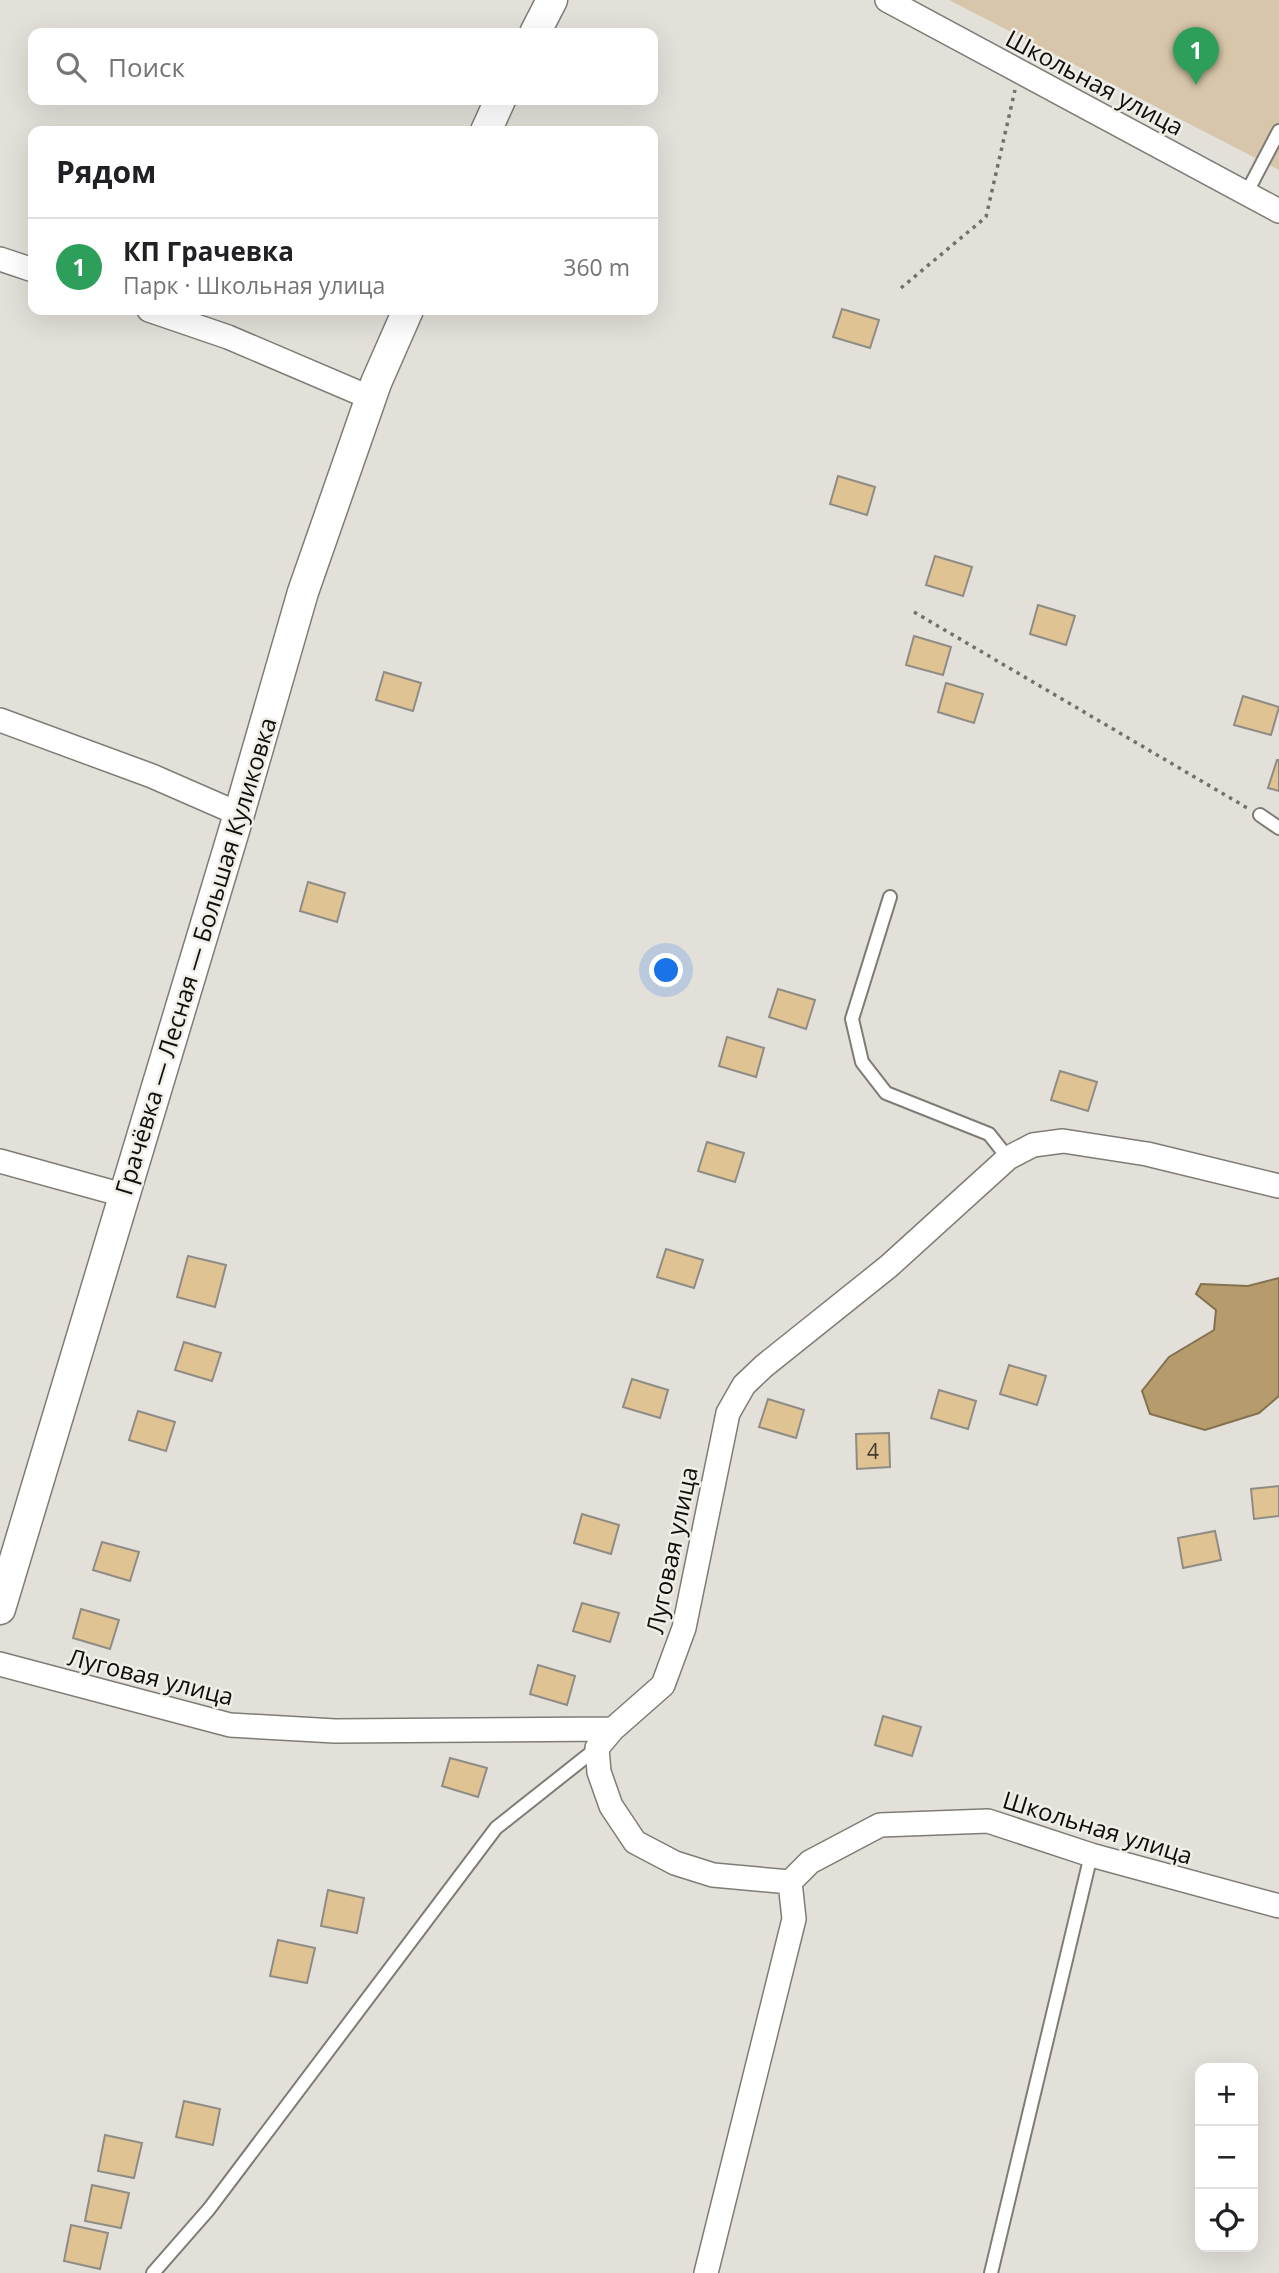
<!DOCTYPE html>
<html lang="ru">
<head>
<meta charset="utf-8">
<style>
  body { margin:0; font-family:"Open Sans",sans-serif; background:#f2f2f2; color:#202124 }
  .controls { position:absolute; right:21px; bottom:21px; display:grid; overflow:hidden; border-radius:14px; box-shadow:0 7px 28px #0002 }
  .controls button { width:63px; height:63px; display:grid; place-items:center; padding:0; border:0; border-bottom:2px solid #e0e0e0; background:#fff; color:#202124; font:35px sans-serif }
  .you { position:absolute; left:667px; top:971px; width:24px; height:24px; margin:-18px; border:5px solid #fff; border-radius:50%; background:#1a73e8; box-shadow:0 0 0 10px #1a73e833 }
  .badge { display:grid; place-items:center; width:46px; height:46px; border-radius:50%; background:#376f89; color:#fff; font-size:23px; font-weight:700 }
  .pin { position:absolute; translate:-50% -58px; filter:drop-shadow(0 2px 4px #0008) }
  .pin::after { content:''; position:absolute; top:37px; width:24px; height:21px; background:inherit; clip-path:polygon(0 0,100% 0,50% 100%) }
  .list { margin:0; padding:0; list-style:none }
  h2 { display:flex; justify-content:space-between; align-items:center; height:91px; margin:0; padding:0 28px; font-size:30px }
  h2 small { font-size:23px; font-weight:400; color:#757577 }
  .list li { display:grid; grid-template-columns:46px 1fr auto; gap:21px; align-items:center; box-sizing:border-box; height:98px; padding:0 28px; border-top:2px solid #e0e0e0 }
  .list b { display:block; font-size:26px; white-space:nowrap }
  .list p { margin:0; font-size:23px; white-space:nowrap; color:#757577 }
  .list em { font-size:23px; font-style:normal; color:#757577 }
  .icon { flex:none; width:38px; height:38px; fill:none; stroke:currentColor; stroke-width:2; stroke-linecap:round; stroke-linejoin:round }
  .map { position:relative; flex:none; width:1279px; height:2273px; overflow:hidden }
  .search { position:absolute; background:#fff; box-shadow:0 7px 28px #0002; left:28px; top:28px; width:630px; height:77px; display:flex; align-items:center; gap:18px; box-sizing:border-box; padding:0 24px; border-radius:14px; color:#757577; font-size:26px }
  .panel { position:absolute; background:#fff; box-shadow:0 7px 28px #0002; left:28px; top:126px; width:630px; height:189px; border-radius:14px }
  .map>svg:first-child { display:block }
</style>
</head>
<body>
<div class="map">
<svg width="1279" height="2273" viewBox="0 0 1279 2273">
  <rect width="100%" height="100%" fill="#e3e0da"/>
  <path fill="#d7c6a9" d="M 949,0 L 1279,0 L 1279,170 Z"/>
  <path fill="#b69b6c" stroke="#84714f" stroke-width="2" d="M 1279,1278 L 1279,1396 L 1259,1413 L 1205,1430 L 1150,1414 L 1142,1391 L 1169,1357 L 1214,1330 L 1216,1310 L 1196,1294 L 1201,1284 L 1248,1286 Z"/>
  <path fill="#dfc392" stroke="#8f8c86" stroke-width="2" d="M 842,309 L 879,320 L 870,348 L 833,337 Z
    M 838,476 L 875,487 L 867,515 L 830,504 Z
    M 935,556 L 972,567 L 963,596 L 926,585 Z
    M 1038,605 L 1075,616 L 1066,645 L 1030,634 Z
    M 914,636 L 951,647 L 943,675 L 906,665 Z
    M 384,672 L 421,683 L 413,711 L 376,700 Z
    M 946,683 L 983,694 L 974,723 L 938,712 Z
    M 1243,696 L 1279,707 L 1271,735 L 1234,725 Z
    M 1277,760 L 1279,760 L 1279,791 L 1268,788 Z
    M 308,882 L 345,893 L 337,922 L 300,911 Z
    M 778,989 L 815,1000 L 806,1029 L 769,1017 Z
    M 727,1037 L 764,1048 L 756,1077 L 719,1066 Z
    M 1060,1071 L 1097,1082 L 1088,1111 L 1051,1100 Z
    M 707,1142 L 744,1153 L 735,1182 L 698,1171 Z
    M 666,1249 L 703,1260 L 694,1288 L 657,1277 Z
    M 188,1256 L 226,1265 L 215,1307 L 177,1297 Z
    M 184,1342 L 221,1353 L 212,1381 L 175,1370 Z
    M 1009,1365 L 1046,1376 L 1037,1405 L 1000,1394 Z
    M 632,1379 L 668,1390 L 660,1418 L 623,1407 Z
    M 939,1390 L 976,1401 L 968,1429 L 931,1418 Z
    M 768,1399 L 804,1410 L 796,1438 L 759,1427 Z
    M 138,1411 L 175,1422 L 166,1451 L 129,1440 Z
    M 889,1433 L 890,1467 L 857,1469 L 856,1434 Z
    M 1279,1486 L 1279,1516 L 1254,1519 L 1251,1489 Z
    M 582,1514 L 619,1525 L 611,1554 L 574,1543 Z
    M 1215,1531 L 1221,1560 L 1183,1568 L 1178,1538 Z
    M 102,1542 L 139,1552 L 130,1581 L 93,1570 Z
    M 582,1603 L 619,1613 L 610,1642 L 573,1631 Z
    M 81,1609 L 119,1620 L 110,1649 L 73,1638 Z
    M 538,1665 L 575,1676 L 567,1705 L 530,1694 Z
    M 883,1716 L 921,1727 L 912,1756 L 875,1745 Z
    M 450,1758 L 487,1768 L 478,1797 L 442,1786 Z
    M 328,1890 L 364,1898 L 357,1933 L 321,1926 Z
    M 278,1940 L 315,1948 L 307,1983 L 270,1976 Z
    M 184,2101 L 220,2109 L 213,2145 L 176,2137 Z
    M 105,2135 L 142,2143 L 134,2178 L 98,2171 Z
    M 92,2185 L 129,2193 L 121,2228 L 85,2221 Z
    M 71,2225 L 108,2233 L 100,2269 L 64,2261 Z"/>
  <g fill="none" stroke-linecap="round" stroke-linejoin="round">
    <g stroke="#7f7c76" stroke-width="16">
      <path id="service" d="M 1246,194 L 1279,131
        M 1260,815 L 1279,828
        M 890,897 L 852,1019 L 862,1062 L 886,1093 L 989,1134 L 1008,1158
        M 153,2273 L 209,2209 L 496,1828 L 597,1748
        M 991,2273 L 1091,1855"/>
    </g>
    <g stroke="#7f7c76" stroke-width="26">
      <path id="minor" d="M 887,0 L 1279,211
        M 0,259 L 33,270
        M 149,310 L 228,337 L 371,398
        M 0,720 L 152,776 L 239,814
        M 0,1161 L 123,1195
        M 0,1664 L 230,1725 L 335,1731 L 613,1729
        M 790,1882 L 713,1875 L 675,1863 L 635,1842 L 611,1806 L 599,1772 L 597,1748 L 613,1729 L 663,1685 L 684,1628 L 728,1413 L 744,1385 L 764,1366 L 889,1266 L 1008,1158 L 1033,1145 L 1063,1141 L 1147,1154 L 1279,1186
        M 790,1882 L 810,1862 L 880,1825 L 988,1821 L 1091,1855 L 1279,1906
        M 706,2273 L 794,1919 L 790,1882"/>
    </g>
    <g stroke="#7f7c76" stroke-width="33">
      <path id="tertiary" d="M 535,33 L 552,0
        M 486,131 L 500,100
        M 0,1609 L 239,814 L 303,592 L 376,383 L 408,310"/>
    </g>
    <path stroke="#72706c" stroke-width="3.5" stroke-dasharray="3.5 5" stroke-linecap="butt" d="M 901,288 L 986,217 L 1015,90
      M 914,612 L 1249,809"/>
    <use href="#service" stroke="#fff" stroke-width="12"/>
    <use href="#minor" stroke="#fff" stroke-width="23"/>
    <use href="#tertiary" stroke="#fff" stroke-width="30"/>
  </g>
  <g text-anchor="middle" dominant-baseline="central" stroke-width="5" stroke-linejoin="round" paint-order="stroke">
    <g font-size="21" fill="#433b2e">
      <text x="873" y="1451">4</text>
    </g>
    <g font-size="24" fill="#0f0e0c" stroke="#f1ede7">
      <text transform="translate(1095 82) rotate(28)">Школьная улица</text>
      <text transform="translate(195 956) rotate(-73)">Грачёвка — Лесная — Большая Куликовка</text>
      <text transform="translate(671 1550) rotate(-78)">Луговая улица</text>
      <text transform="translate(151 1676) rotate(14)">Луговая улица</text>
      <text transform="translate(1098 1827) rotate(17)">Школьная улица</text>
    </g>
  </g>
</svg>
<div class="controls">
<button>+</button>
<button>−</button>
<button><svg class="icon" aria-label="locate" viewBox="0 0 24 24"><circle cx="12" cy="12" r="6"/><path d="M12 2v4M12 18v4M2 12h4M18 12h4"/></svg></button>
</div>
<div class="you"></div>
<div class="pin badge" style="left:1196px;top:85px;background:#2e9e5b">1</div>
<div class="search"><svg class="icon" aria-label="search" viewBox="0 0 24 24"><circle cx="10" cy="10" r="6"/><path d="M15 15l6 6"/></svg>Поиск</div>
<section class="panel">
<h2>Рядом<small></small></h2>
<ul class="list">
<li><span class="badge" style="background:#2e9e5b">1</span><div><b>КП Грачевка</b><p>Парк · Школьная улица</p></div><em>360 m</em></li>
</ul>
</section>
</div>
</body>
</html>
